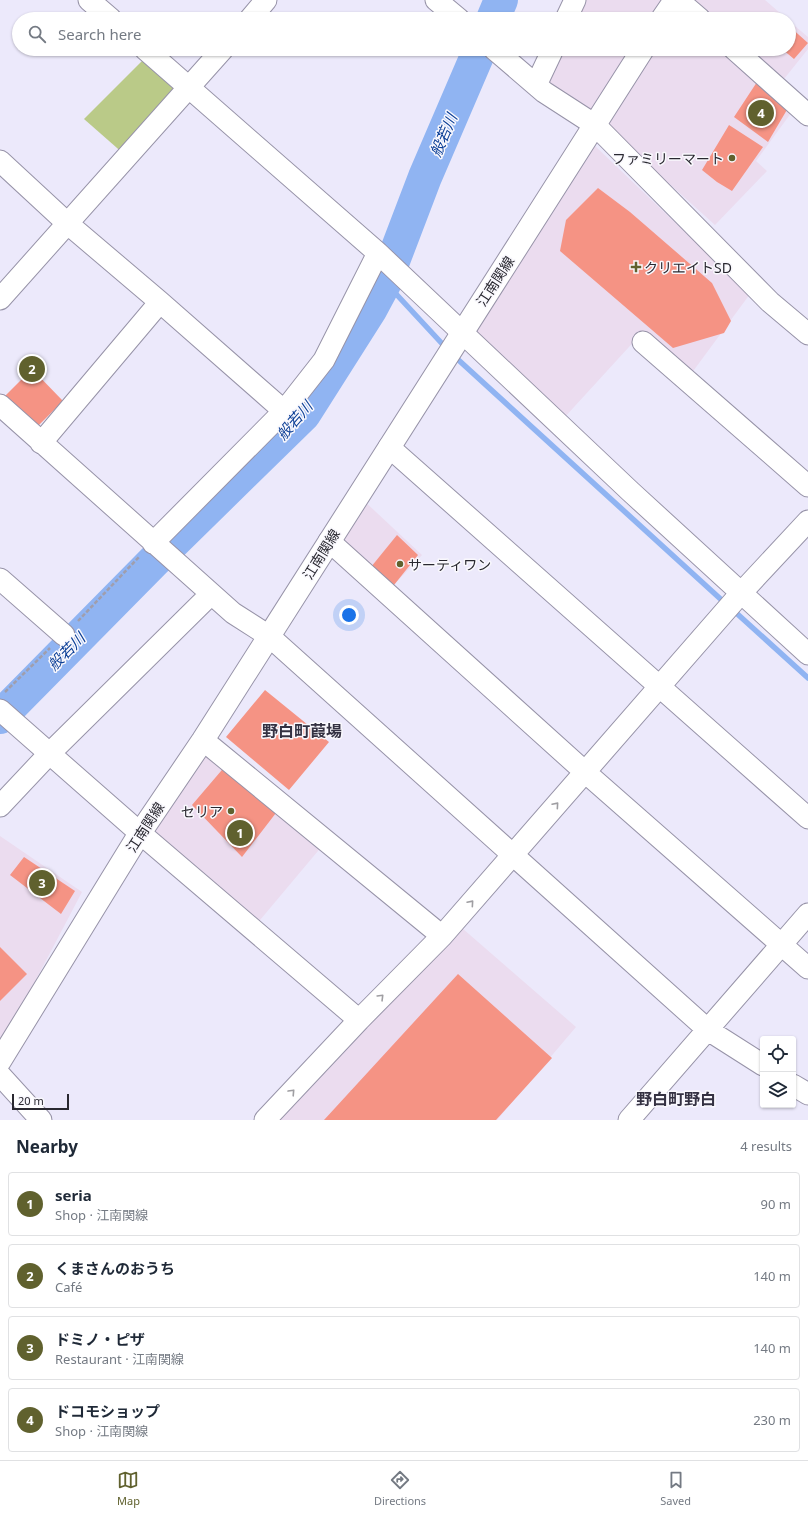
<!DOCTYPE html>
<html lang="en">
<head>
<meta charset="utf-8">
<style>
  body { margin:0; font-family:"Noto Sans","Noto Sans JP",sans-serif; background:#f6f6f7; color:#1f2937 }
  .controls { position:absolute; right:12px; bottom:12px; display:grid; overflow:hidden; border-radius:4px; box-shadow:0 1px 3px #0004 }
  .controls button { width:36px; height:36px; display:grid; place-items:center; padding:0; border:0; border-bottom:1px solid #e0e1e3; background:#fff; color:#1f2937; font:20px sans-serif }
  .scale { position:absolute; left:12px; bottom:10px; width:57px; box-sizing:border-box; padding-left:4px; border:2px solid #292830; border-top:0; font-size:11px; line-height:14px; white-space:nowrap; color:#292830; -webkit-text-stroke:3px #f9f8fd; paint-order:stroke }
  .you { position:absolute; left:349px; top:615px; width:14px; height:14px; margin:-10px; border:3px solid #fff; border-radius:50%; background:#1a73e8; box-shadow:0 0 0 6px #1a73e833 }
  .badge { display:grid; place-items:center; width:26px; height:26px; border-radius:50%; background:#60612e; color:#fff; font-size:13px; font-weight:700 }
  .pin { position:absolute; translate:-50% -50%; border:2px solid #fff; box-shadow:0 1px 4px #0006 }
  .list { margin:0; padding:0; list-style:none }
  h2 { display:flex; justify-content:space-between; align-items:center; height:52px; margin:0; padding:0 16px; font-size:17px }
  h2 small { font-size:13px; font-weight:400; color:#747a83 }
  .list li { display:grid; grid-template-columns:26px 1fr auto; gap:12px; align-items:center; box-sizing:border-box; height:64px; margin:0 8px 8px; padding:0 8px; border:1px solid #e0e1e3; border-radius:4px }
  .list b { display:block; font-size:15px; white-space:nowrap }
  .list p { margin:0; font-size:13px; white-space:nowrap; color:#747a83 }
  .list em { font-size:13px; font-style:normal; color:#747a83 }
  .icon { flex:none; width:22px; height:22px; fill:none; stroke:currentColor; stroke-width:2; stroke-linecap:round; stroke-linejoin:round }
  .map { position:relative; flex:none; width:808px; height:1120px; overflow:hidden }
  .search { position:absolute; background:#fff; box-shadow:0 1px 3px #0004; left:12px; right:12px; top:12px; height:44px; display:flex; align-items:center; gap:10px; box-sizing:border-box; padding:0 14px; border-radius:22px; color:#747a83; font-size:15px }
  .sheet { height:340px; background:#fff }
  nav { display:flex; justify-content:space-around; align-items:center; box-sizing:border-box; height:56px; border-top:1px solid #e0e1e3; background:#fff; font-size:11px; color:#747a83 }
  nav a { display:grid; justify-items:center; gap:2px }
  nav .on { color:#60612e }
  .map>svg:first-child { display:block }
</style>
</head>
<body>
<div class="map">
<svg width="808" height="1120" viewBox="0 0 808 1120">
  <rect width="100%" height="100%" fill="#ece9fb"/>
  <path fill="#ebdcef" d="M 581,0 L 665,0 L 653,19 L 572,19 Z
    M 686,0 L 765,0 L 787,19 L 707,19 Z
    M 789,21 L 808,37 L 808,49 L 780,84 L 741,49 L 789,49 Z
    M 559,49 L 634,49 L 592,116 L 543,84 Z
    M 653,49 L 725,49 L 794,109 L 756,161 L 767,171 L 715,225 L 602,123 Z
    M 594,145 L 750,294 L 691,374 L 639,336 L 564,418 L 469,332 Z
    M 361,498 L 422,555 L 390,589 L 336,540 Z
    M 204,746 L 323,845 L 255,926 L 146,833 Z
    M 0,836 L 82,892 L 0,1048 Z
    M 462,928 L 576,1027 L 497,1120 L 277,1120 Z"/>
  <path fill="#baca88" d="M 143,60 L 178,93 L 125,155 L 84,119 Z"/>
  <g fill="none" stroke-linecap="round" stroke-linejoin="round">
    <path stroke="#90b4f2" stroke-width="5.5" d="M 385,282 L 447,349
      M 453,355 L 726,604
      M 733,610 L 808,678"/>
    <path stroke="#90b4f2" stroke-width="34" d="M 493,19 L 501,0
      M 0,717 L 154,561 L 304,414 L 370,310 L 385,282 L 425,177 L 480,49"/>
  </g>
  <path fill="#f59384" d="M 789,26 L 808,43 L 794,59 L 782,49 L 789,49 Z
    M 757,82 L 788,108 L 768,142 L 734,117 Z
    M 729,125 L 763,147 L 732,191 L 717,182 L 702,170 Z
    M 598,188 L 630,212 L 712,283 L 731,321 L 724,333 L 673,348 L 560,251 L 566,220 Z
    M 32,369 L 63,401 L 36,428 L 5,396 Z
    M 397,535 L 418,555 L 394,585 L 371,567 Z
    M 265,690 L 329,742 L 289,790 L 226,737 Z
    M 227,764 L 279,809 L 242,857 L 192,805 Z
    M 24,857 L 75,891 L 61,914 L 10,875 Z
    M 0,947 L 27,974 L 0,1001 Z
    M 458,974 L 552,1058 L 496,1120 L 324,1120 Z"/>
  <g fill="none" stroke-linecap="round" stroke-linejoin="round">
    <g stroke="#9793a8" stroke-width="23">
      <path id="minor" d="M 89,0 L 111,19
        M 436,0 L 459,19
        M 678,0 L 700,19
        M 250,19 L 266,0
        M 566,19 L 575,0
        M 145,49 L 378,253 L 631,492 L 808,654
        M 494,49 L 544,92 L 595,125 L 770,302 L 808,334
        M 734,49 L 808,115
        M 536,85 L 553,49
        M 0,161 L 67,223 L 160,302 L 284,411
        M 0,299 L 223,49
        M 643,342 L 808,486
        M 0,405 L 233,613 L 269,636 L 708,1030 L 763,1065
        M 41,443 L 160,302
        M 389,447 L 808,818
        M 329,541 L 585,772 L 808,968
        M 153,543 L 284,411 L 324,360 L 378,253
        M 0,579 L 64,635
        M 0,710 L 140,833 L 359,1020
        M 203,740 L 442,936
        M 0,806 L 49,754 L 211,594
        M 0,1075 L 41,1120
        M 793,1085 L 808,1094
        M 265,1120 L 359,1020 L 442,936 L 741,593 L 808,521
        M 629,1120 L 808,914"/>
    </g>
    <g stroke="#9793a8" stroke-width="24">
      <path id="major" d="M 662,19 L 675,0
        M 0,1061 L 140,833 L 203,740 L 643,49"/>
    </g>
    <path stroke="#a09eac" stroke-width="2.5" stroke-dasharray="4 2" stroke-linecap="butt" d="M 78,621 L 139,557
      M 5,692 L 50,648"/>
    <use href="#minor" stroke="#fff" stroke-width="21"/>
    <use href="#major" stroke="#fff" stroke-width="22"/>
  </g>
  <defs><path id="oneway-chevron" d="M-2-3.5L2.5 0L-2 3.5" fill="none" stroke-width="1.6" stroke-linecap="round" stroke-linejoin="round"/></defs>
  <g stroke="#9f9ea2">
    <use href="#oneway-chevron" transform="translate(556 805) rotate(-49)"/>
    <use href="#oneway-chevron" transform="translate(471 903) rotate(-49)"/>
    <use href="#oneway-chevron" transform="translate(381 997) rotate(-45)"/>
    <use href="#oneway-chevron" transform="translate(292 1092) rotate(-47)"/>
  </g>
  <g fill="#60612e" stroke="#f9f8fd" stroke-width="1.5">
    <circle cx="732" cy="158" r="4"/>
    <path d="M634 261h4v4h4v4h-4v4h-4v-4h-4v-4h4z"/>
    <circle cx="400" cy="564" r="4"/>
    <circle cx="231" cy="811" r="4"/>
  </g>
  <g text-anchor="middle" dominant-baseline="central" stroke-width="3" stroke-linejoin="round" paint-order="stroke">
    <g font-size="14" fill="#292830" stroke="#f9f8fd" text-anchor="end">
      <text x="724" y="158">ファミリーマート</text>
      <text x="644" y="267" text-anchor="start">クリエイトSD</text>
      <text x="408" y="564" text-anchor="start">サーティワン</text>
      <text x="223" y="811">セリア</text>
    </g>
    <g font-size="14" fill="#292830" stroke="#f9f8fd">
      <text transform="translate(495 281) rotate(-57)">江南関線</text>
      <text transform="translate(321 554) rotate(-58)">江南関線</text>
      <text transform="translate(145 827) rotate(-57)">江南関線</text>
    </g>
    <g font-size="15" font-style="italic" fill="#0d4097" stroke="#f9f8fd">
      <text transform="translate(443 135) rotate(-67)">般若川</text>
      <text transform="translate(294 420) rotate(-49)">般若川</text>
      <text transform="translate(66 651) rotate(-45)">般若川</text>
    </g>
    <g font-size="16" font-weight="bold" fill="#343142" stroke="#f9f8fd">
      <text x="302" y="731">野白町葭場</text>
      <text x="676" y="1099">野白町野白</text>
    </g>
  </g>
</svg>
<div class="controls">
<button><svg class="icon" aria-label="locate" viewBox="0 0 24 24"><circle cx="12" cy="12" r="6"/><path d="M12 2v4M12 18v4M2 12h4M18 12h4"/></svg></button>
<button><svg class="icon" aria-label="layers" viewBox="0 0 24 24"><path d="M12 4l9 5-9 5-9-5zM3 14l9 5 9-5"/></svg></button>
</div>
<div class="scale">20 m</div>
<div class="you"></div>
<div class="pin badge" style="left:240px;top:833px">1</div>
<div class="pin badge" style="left:32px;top:369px">2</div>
<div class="pin badge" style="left:42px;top:883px">3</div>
<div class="pin badge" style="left:761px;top:113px">4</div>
<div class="search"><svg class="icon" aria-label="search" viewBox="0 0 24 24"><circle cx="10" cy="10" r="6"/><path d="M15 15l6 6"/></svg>Search here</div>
</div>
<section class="sheet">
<h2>Nearby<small>4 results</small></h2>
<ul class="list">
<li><span class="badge">1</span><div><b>seria</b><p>Shop · 江南関線</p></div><em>90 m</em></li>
<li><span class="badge">2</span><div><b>くまさんのおうち</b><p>Café</p></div><em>140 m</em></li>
<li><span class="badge">3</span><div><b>ドミノ・ピザ</b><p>Restaurant · 江南関線</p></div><em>140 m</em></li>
<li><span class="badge">4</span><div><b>ドコモショップ</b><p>Shop · 江南関線</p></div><em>230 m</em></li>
</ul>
</section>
<nav>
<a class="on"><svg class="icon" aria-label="map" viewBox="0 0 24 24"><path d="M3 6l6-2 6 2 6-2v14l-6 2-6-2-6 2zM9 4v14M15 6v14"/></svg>Map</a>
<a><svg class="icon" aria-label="directions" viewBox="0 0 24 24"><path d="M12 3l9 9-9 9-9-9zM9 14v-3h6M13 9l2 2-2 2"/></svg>Directions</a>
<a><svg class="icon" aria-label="saved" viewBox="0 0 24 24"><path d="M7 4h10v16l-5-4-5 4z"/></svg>Saved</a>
</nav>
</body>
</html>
